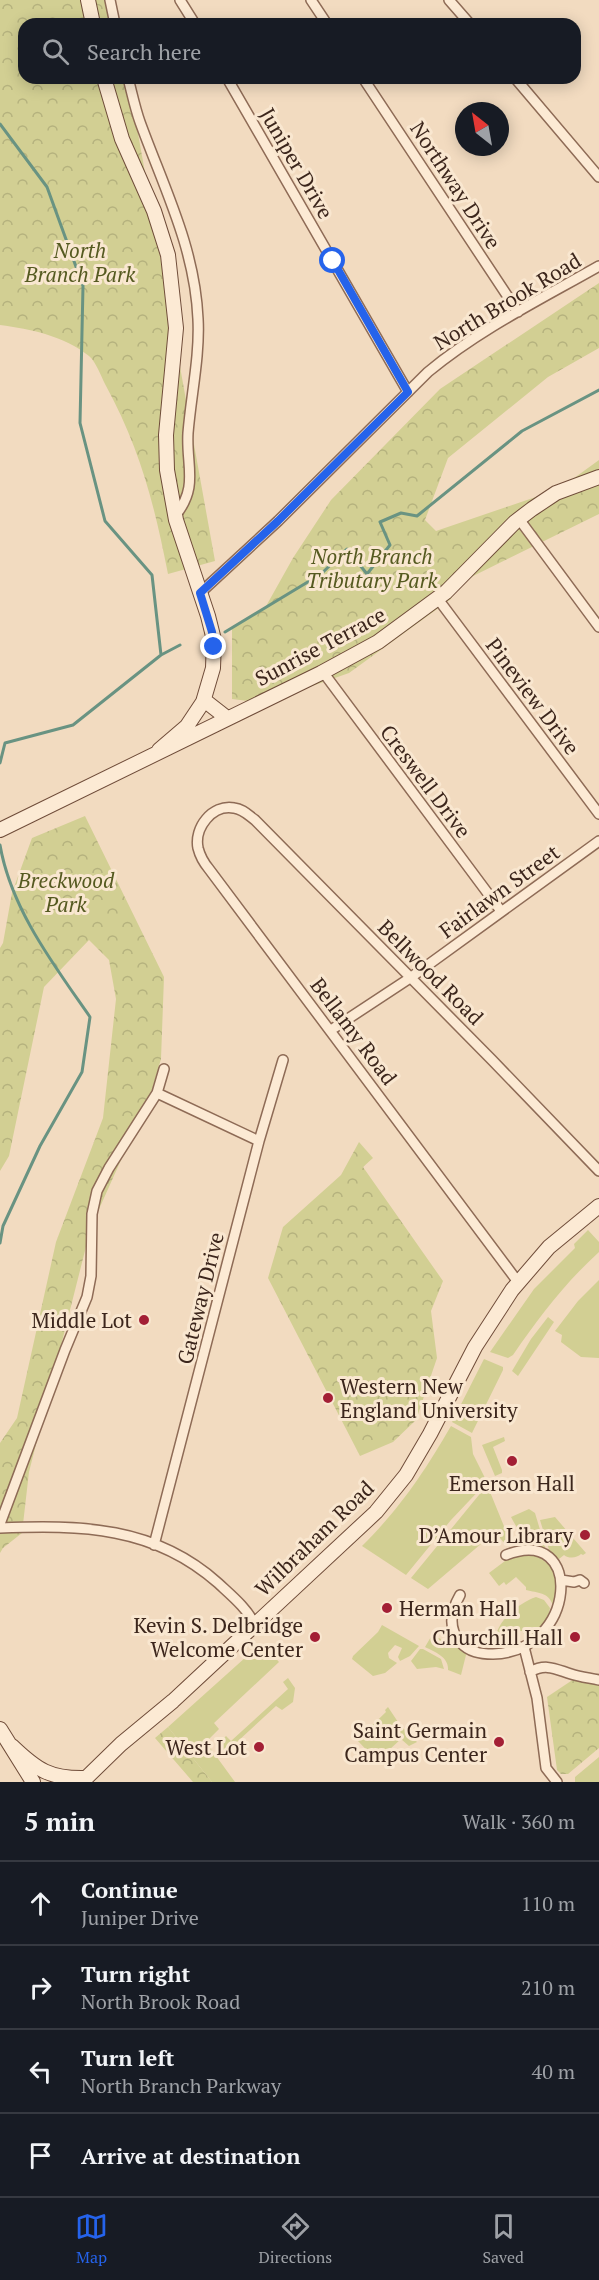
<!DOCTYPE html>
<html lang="en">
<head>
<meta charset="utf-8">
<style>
  body { margin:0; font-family:"PT Serif",serif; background:#20242c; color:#f1f3f6 }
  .compass { position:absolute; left:455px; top:102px; width:54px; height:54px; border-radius:50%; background:#171b24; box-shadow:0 3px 15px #0003; rotate:329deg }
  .stop { position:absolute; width:18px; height:18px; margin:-14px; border:4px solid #2563eb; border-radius:50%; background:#fff }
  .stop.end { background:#2563eb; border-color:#fff; box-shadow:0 2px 6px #0008 }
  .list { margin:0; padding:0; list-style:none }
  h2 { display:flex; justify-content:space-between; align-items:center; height:78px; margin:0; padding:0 24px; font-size:26px }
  h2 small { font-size:20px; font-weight:400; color:#9ea1a6 }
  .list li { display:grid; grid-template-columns:39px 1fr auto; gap:18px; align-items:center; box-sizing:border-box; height:84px; padding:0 24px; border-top:2px solid #363941 }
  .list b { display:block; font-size:22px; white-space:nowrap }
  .list p { margin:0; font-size:20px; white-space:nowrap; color:#9ea1a6 }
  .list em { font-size:20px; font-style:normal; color:#9ea1a6 }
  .icon { flex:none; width:33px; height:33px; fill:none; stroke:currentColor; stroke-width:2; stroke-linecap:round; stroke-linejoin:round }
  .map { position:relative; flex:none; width:599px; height:1782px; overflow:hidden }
  .search { position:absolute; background:#171b24; box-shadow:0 3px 15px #0003; left:18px; right:18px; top:18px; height:66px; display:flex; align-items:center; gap:15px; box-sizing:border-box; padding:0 21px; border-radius:18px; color:#9ea1a6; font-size:22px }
  .sheet { height:414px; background:#171b24 }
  nav { display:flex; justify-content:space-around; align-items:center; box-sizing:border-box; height:84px; border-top:2px solid #363941; background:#171b24; font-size:16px; color:#9ea1a6 }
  nav a { display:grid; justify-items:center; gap:3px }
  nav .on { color:#2563eb }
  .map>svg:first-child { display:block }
</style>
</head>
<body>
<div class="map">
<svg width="599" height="1782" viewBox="0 0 599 1782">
  <defs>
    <pattern id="forest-crowns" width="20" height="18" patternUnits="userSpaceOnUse" patternTransform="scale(1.5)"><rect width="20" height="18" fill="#d2cf93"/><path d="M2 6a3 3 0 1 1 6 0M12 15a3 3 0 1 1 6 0" fill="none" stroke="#b5b27e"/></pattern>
  </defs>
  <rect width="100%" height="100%" fill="#f2dbc0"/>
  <path fill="#d2cf93" d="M 588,1230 L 599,1242 L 599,1252 C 565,1283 539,1317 513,1355 L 508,1358 L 490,1352 L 534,1289 L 575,1248 L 574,1244 Z
    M 599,1280 L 599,1358 L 581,1357 L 561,1342 L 562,1335 L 555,1331 L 578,1301 Z
    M 548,1317 L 554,1322 L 518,1376 L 512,1371 L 531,1339 Z
    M 484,1359 L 503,1367 L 503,1370 L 472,1433 L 452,1422 Z
    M 451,1426 L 471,1437 L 473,1454 L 487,1482 L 451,1520 L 406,1575 L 362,1546 C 401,1507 423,1474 451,1426 Z
    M 504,1437 L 505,1441 L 493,1447 L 502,1470 L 502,1473 L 495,1476 L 482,1445 Z
    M 488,1487 L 508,1536 L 505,1544 L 495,1532 L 428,1589 L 411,1578 L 483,1490 Z
    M 529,1509 L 535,1513 L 547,1553 C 530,1546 519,1533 511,1517 Z
    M 555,1517 L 586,1553 L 583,1555 L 581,1554 C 577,1558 569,1559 564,1555 L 559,1559 L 550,1553 L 540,1520 Z
    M 528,1553 C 557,1563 559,1577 553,1605 C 548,1592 538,1593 526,1590 L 526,1587 L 516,1577 L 506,1585 L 504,1582 L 499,1586 L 489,1573 L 509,1558 Z
    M 536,1597 L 544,1600 L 550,1608 C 548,1622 539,1628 529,1637 L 526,1637 L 522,1631 L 517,1631 L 513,1635 L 516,1641 L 514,1644 L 507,1646 L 501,1643 L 497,1632 C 502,1617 521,1602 536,1597 Z
    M 382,1625 L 419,1646 L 410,1656 L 400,1661 L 398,1657 L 402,1648 L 395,1645 L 388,1653 L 389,1658 L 397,1663 L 385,1673 L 373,1676 L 352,1659 L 353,1656 L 378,1632 Z
    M 432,1635 C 444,1641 456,1643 467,1651 L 461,1675 L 448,1670 C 449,1657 435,1652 425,1647 Z
    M 257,1647 L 268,1650 L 279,1662 L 214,1723 L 219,1729 L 210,1738 L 208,1745 L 235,1782 L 212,1782 L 168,1727 Z
    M 420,1649 L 423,1649 L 441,1659 L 444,1669 L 436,1667 L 417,1669 L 411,1661 Z
    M 288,1678 L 295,1688 L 293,1702 L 282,1710 L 276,1706 L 225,1753 L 219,1743 L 226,1736 L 231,1741 L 288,1689 L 283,1682 Z
    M 388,1707 L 400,1725 L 417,1742 L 409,1746 L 401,1739 L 377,1761 L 357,1740 L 386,1712 L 385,1710 Z
    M 599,1757 L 599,1782 L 575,1782 L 575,1777 Z"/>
  <path fill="url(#forest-crowns)" d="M 0,0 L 114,0 L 119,24 L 24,24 L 24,78 L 128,78 L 215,561 L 168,574 C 154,503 140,448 105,384 C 101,376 96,362 89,356 C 64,336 31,329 0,325 Z
    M 599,283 L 599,348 L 548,377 L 448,458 L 425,520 L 436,531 L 559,489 L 599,460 L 599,514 L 457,584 L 451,599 L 349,673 L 264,703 L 232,699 L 232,628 L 265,608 L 293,558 L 331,500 L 440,389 Z
    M 85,816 L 164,977 L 161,1059 L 151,1093 L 91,1227 L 29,1472 L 22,1533 L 3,1548 L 0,1553 L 0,1443 L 17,1418 L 56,1242 L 103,1118 L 116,999 L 109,960 L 89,940 L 44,987 L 9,1156 L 0,1171 L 0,948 L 3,943 L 12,893 L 32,838 Z
    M 359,1142 L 373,1158 L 363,1167 L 443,1281 L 431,1311 L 437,1358 L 416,1420 L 393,1442 L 360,1456 L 268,1278 L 283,1227 L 341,1175 Z
    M 574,1679 L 599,1684 L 599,1748 L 568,1774 L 561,1774 L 557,1770 L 547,1697 Z
    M 168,1727 L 212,1782 L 193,1782 L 155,1738 Z"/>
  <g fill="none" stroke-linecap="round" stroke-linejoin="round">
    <path stroke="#699382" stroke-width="3" d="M 0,124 L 47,187 L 83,286 L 80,423 L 105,521 L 152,575 L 161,655 L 73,725 L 5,743 L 0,763
      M 225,632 L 321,574 L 347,549 L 367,574 L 390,545 L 380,522 L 401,513 L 417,516 L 522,431 L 599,390
      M 161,655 L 180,645
      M 0,845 C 11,909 54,965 90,1017 L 82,1072 L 40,1146 L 3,1226 L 0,1243"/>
    <g stroke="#8e6b56" stroke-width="12">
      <path id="street" d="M 110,0 L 115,24
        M 180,0 L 195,24
        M 311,0 L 327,24
        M 449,0 L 470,24
        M 128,78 C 132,93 135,108 140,122 C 164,188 195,248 198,319 C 200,355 191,396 188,433 C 186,466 199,487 175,516
        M 227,78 L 408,392
        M 363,78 L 518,312
        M 515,78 L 599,177
        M 519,519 L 599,627
        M 200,593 L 278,521 L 428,372 C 480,329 541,299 599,266
        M 438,599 L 599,814
        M 323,672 L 501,911
        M 331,1030 L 410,978 L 599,841
        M 157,1093 L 259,1141
        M 518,1282 L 209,869 C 204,863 200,856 198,848 C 194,828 212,804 234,808 C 243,809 248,815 255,820 L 492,1060 L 599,1171
        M 0,1524 L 65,1350 L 87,1297 L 91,1276 L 92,1214 L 97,1191 L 109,1168 L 157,1093 L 164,1069
        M 0,1528 C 81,1525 154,1526 218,1583 C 232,1596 247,1608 255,1625
        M 154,1545 L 259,1141 L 283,1060
        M 561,1580 L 574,1582 L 580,1580 L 584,1583
        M 460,1595 C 452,1609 447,1627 460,1642 C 469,1652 480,1654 493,1654 C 577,1652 585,1524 506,1555
        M 524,1647 L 537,1698 L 546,1768 L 557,1782
        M 530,1672 C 546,1663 555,1669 571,1674 C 580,1677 590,1678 599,1680"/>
    </g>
    <g stroke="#6f4c39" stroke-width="16">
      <path id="secondary" d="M 88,0 L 93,24
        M 104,78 L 122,139 L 154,211 L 168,255 L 176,328 L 166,435 L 167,470 L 176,520 L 208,616 L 214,640 L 213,668 L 203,702 L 187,726 L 159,750
        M 204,700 L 227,718
        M 0,830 L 321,673 L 378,642 L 446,592 L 515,522 L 532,509 L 556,493 L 599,477
        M 0,1729 L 33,1782
        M 12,1746 C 37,1770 50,1779 86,1778
        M 82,1782 L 121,1744 L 173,1701 L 376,1512 L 406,1475 L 430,1434 L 475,1347 L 512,1290 L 549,1247 L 599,1206"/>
    </g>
    <use href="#street" stroke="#fcead4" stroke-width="9"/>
    <use href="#secondary" stroke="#fcead4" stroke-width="14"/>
  </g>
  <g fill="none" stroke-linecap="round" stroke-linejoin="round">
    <path stroke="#2563eb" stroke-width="8" d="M 214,647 L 212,632 L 200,593 L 278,521 L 408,392 L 333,261"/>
  </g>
  <g fill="#a31f35" stroke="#f9e7d0" stroke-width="2">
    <circle cx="144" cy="1320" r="6"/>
    <circle cx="328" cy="1398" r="6"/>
    <circle cx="512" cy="1461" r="6"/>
    <circle cx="585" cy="1535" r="6"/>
    <circle cx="387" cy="1608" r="6"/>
    <circle cx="315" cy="1637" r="6"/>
    <circle cx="575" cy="1637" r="6"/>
    <circle cx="499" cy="1742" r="6"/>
    <circle cx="259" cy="1747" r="6"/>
  </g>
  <g text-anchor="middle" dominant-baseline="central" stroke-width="6" stroke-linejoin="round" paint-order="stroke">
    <g font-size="21" fill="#3c261c" stroke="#f9e7d0">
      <text transform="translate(297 163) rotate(60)">Juniper Drive</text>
      <text transform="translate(456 185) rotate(57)">Northway Drive</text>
      <text transform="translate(507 301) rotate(-31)">North Brook Road</text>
      <text transform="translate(320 646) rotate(-28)">Sunrise Terrace</text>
      <text transform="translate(533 696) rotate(53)">Pineview Drive</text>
      <text transform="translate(426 781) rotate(53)">Creswell Drive</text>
      <text transform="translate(499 891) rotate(-36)">Fairlawn Street</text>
      <text transform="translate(431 972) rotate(45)">Bellwood Road</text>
      <text transform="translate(354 1031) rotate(53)">Bellamy Road</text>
      <text transform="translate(200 1298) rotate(-76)">Gateway Drive</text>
      <text transform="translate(314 1538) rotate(-44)">Wilbraham Road</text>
    </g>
    <g font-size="21" font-style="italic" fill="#555a20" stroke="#f9e7d0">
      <text x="80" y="250">North<tspan x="80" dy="24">Branch Park</tspan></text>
      <text x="372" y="556">North Branch<tspan x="372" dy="24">Tributary Park</tspan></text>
      <text x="66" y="880">Breckwood<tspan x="66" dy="24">Park</tspan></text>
    </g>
    <g font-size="21" fill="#3c261c" stroke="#f9e7d0" text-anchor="end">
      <text x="132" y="1320">Middle Lot</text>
      <text x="340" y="1386" text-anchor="start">Western New<tspan x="340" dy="24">England University</tspan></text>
      <text x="512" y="1483" text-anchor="middle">Emerson Hall</text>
      <text x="573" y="1535">D’Amour Library</text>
      <text x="399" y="1608" text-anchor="start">Herman Hall</text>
      <text x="303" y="1625">Kevin S. Delbridge<tspan x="303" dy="24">Welcome Center</tspan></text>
      <text x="563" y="1637">Churchill Hall</text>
      <text x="487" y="1730">Saint Germain<tspan x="487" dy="24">Campus Center</tspan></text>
      <text x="247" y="1747">West Lot</text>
    </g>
  </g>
</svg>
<svg class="compass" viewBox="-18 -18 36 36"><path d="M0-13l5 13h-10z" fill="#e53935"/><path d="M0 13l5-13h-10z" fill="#9ea1a6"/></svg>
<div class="stop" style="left:333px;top:261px"></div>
<div class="stop end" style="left:214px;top:647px"></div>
<div class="search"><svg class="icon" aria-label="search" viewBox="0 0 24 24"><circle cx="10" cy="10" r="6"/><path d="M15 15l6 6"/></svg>Search here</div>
</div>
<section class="sheet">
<h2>5 min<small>Walk · 360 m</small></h2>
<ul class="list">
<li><svg class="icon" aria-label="ahead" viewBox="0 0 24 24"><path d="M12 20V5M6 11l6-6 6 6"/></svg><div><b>Continue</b><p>Juniper Drive</p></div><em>110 m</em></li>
<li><svg class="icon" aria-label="right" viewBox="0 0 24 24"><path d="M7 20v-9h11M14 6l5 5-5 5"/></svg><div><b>Turn right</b><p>North Brook Road</p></div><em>210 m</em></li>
<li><svg class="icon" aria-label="left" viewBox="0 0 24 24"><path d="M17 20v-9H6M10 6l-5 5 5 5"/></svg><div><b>Turn left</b><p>North Branch Parkway</p></div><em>40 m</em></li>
<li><svg class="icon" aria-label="arrive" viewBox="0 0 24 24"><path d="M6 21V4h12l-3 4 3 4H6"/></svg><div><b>Arrive at destination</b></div></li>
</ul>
</section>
<nav>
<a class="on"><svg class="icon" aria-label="map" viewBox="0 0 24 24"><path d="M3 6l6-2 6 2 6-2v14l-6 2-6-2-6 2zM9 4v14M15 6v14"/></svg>Map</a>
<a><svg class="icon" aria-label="directions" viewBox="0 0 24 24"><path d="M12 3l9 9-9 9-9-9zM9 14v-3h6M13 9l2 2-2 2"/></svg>Directions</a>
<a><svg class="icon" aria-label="saved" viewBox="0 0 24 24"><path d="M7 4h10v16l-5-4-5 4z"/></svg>Saved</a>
</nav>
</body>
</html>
